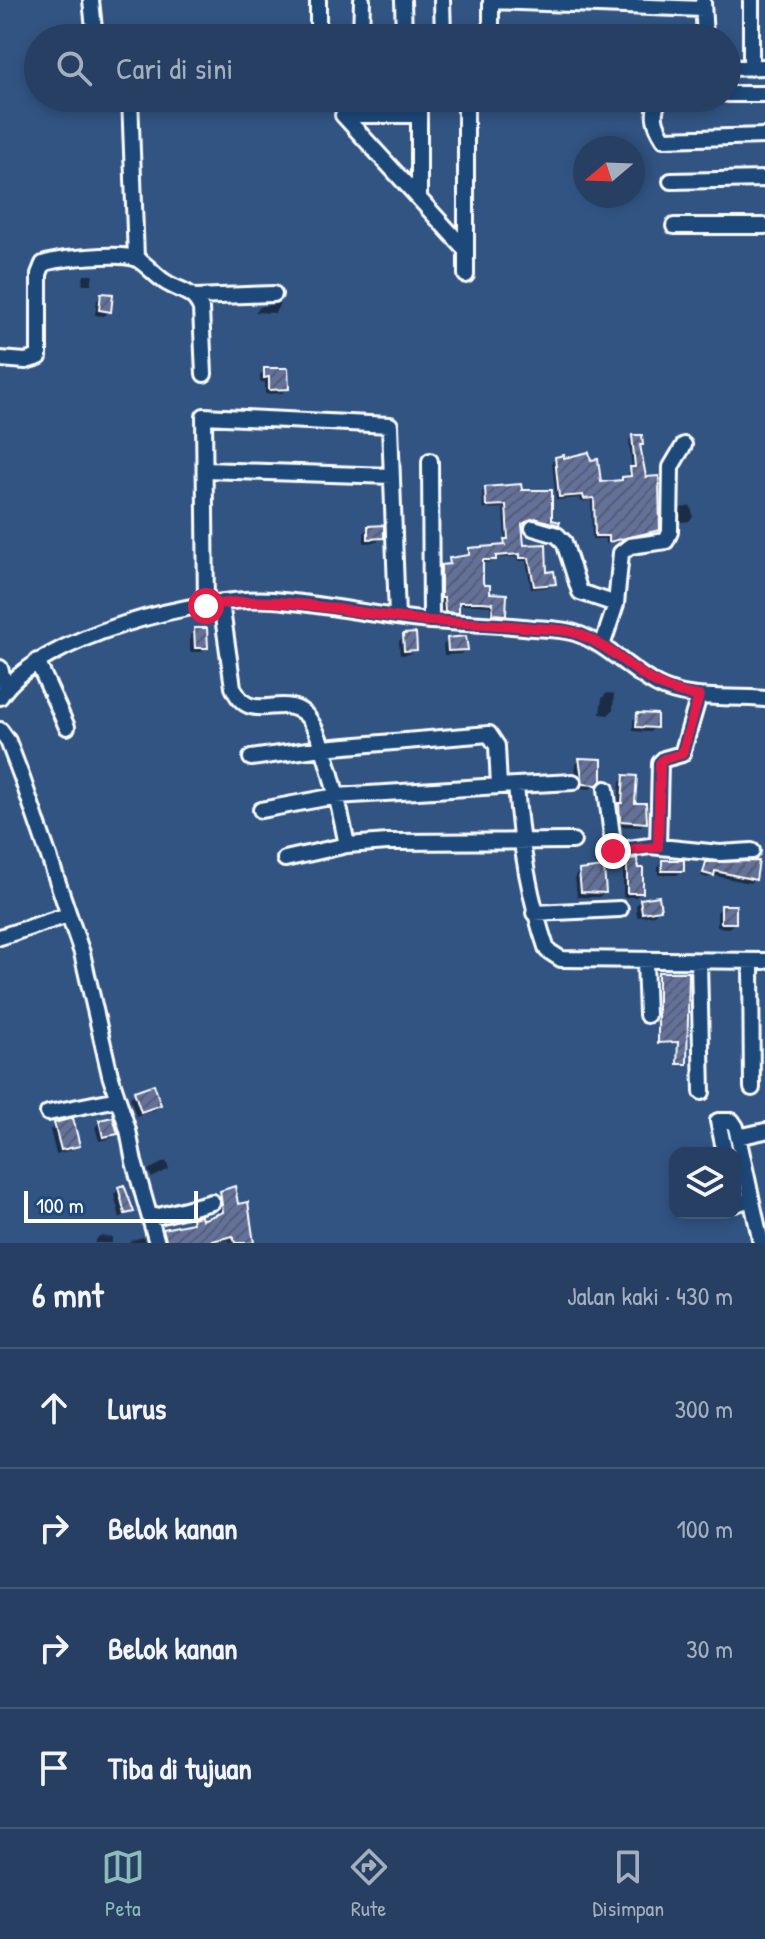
<!DOCTYPE html>
<html lang="id">
<head>
<meta charset="utf-8">
<style>
  body { margin:0; font-family:"Patrick Hand",sans-serif; background:#324a6b; color:#f1f3f6 }
  .controls { position:absolute; right:24px; bottom:24px; display:grid; overflow:hidden; border-radius:16px; box-shadow:0 4px 12px #0003 }
  .controls button { width:72px; height:72px; display:grid; place-items:center; padding:0; border:0; border-bottom:2px solid #425877; background:#263f62; color:#f1f3f6; font:40px sans-serif }
  .compass { position:absolute; left:573px; top:136px; width:72px; height:72px; border-radius:50%; background:#263f62; box-shadow:0 4px 12px #0003; rotate:251deg }
  .scale { position:absolute; left:24px; bottom:20px; width:174px; box-sizing:border-box; padding-left:8px; border:4px solid #fff; border-top:0; font-size:22px; line-height:28px; white-space:nowrap; color:#fff; -webkit-text-stroke:6px #1f4a7a; paint-order:stroke }
  .stop { position:absolute; width:24px; height:24px; margin:-18px; border:6px solid #e11d48; border-radius:50%; background:#fff }
  .stop.end { background:#e11d48; border-color:#fff; box-shadow:0 2px 8px #0008 }
  .list { margin:0; padding:0; list-style:none }
  h2 { display:flex; justify-content:space-between; align-items:center; height:104px; margin:0; padding:0 32px; font-size:34px }
  h2 small { font-size:26px; font-weight:400; color:#a4afbe }
  .list li { display:grid; grid-template-columns:52px 1fr auto; gap:24px; align-items:center; box-sizing:border-box; height:120px; padding:0 32px; border-top:2px solid #425877 }
  .list b { display:block; font-size:30px; white-space:nowrap }
  .list em { font-size:26px; font-style:normal; color:#a4afbe }
  .icon { flex:none; width:44px; height:44px; fill:none; stroke:currentColor; stroke-width:2; stroke-linecap:round; stroke-linejoin:round }
  .map { position:relative; flex:none; width:765px; height:1243px; overflow:hidden }
  .search { position:absolute; background:#263f62; box-shadow:0 4px 12px #0003; left:24px; right:24px; top:24px; height:88px; display:flex; align-items:center; gap:20px; box-sizing:border-box; padding:0 28px; border-radius:44px; color:#a4afbe; font-size:30px }
  .sheet { height:584px; background:#263f62 }
  nav { display:flex; justify-content:space-around; align-items:center; box-sizing:border-box; height:112px; border-top:2px solid #425877; background:#263f62; font-size:22px; color:#a4afbe }
  nav a { display:grid; justify-items:center; gap:4px }
  nav .on { color:#8bbbb9 }
  .map>svg:first-child { display:block }
</style>
</head>
<body>
<div class="map">
<svg width="765" height="1243" viewBox="0 0 765 1243">
  <defs>
    <pattern id="building-hatch" width="6" height="6" patternUnits="userSpaceOnUse" patternTransform="scale(2)"><rect width="6" height="6" fill="#64719b"/><path d="M-1 1l2-2M0 6l6-6M5 7l2-2" fill="none" stroke="#575d70"/></pattern>
  </defs>
  <rect width="100%" height="100%" fill="#325483"/>
  <filter id="ink" filterUnits="userSpaceOnUse"><feTurbulence type="fractalNoise" baseFrequency=".0125" numOctaves="2"/><feDisplacementMap in="SourceGraphic" scale="16" xChannelSelector="R" yChannelSelector="G"/><feConvolveMatrix kernelMatrix="1 2 1 2 8 2 1 2 1" color-interpolation-filters="sRGB"/></filter>
  <g filter="url(#ink)">
    <path fill="#0007" d="M 84,275 L 93,275 L 91,284 L 82,284 Z
      M 102,295 L 109,311 L 104,316 L 95,315 L 97,300 Z
      M 280,303 L 275,313 L 255,312 L 260,307 Z
      M 265,370 L 287,388 L 282,393 L 265,394 L 265,382 L 260,382 L 260,375 Z
      M 633,437 L 638,447 L 658,529 L 654,533 L 606,544 L 606,539 L 592,539 L 591,500 L 581,502 L 580,498 L 556,500 L 552,462 L 556,458 L 600,484 L 619,483 L 628,479 L 628,473 L 632,469 L 629,440 Z
      M 486,489 L 520,492 L 550,522 L 557,524 L 554,528 L 530,521 L 520,526 L 523,547 L 553,583 L 550,587 L 531,589 L 526,561 L 517,561 L 517,557 L 495,558 L 491,562 L 481,563 L 481,582 L 504,615 L 501,618 L 490,617 L 490,606 L 477,605 L 457,605 L 457,612 L 454,615 L 442,615 L 441,601 L 438,601 L 438,571 L 447,566 L 450,560 L 466,557 L 470,550 L 502,548 L 505,541 L 503,508 L 483,509 L 482,492 Z
      M 691,506 L 693,517 L 689,521 L 676,523 L 676,513 L 681,508 Z
      M 368,528 L 382,537 L 377,542 L 364,543 L 364,533 Z
      M 195,630 L 206,647 L 201,652 L 190,652 L 190,635 Z
      M 404,636 L 415,649 L 410,654 L 400,655 L 399,641 Z
      M 448,640 L 466,649 L 461,654 L 444,655 L 443,645 Z
      M 607,693 L 614,694 L 613,710 L 608,715 L 600,714 L 602,698 Z
      M 638,715 L 655,727 L 650,732 L 633,731 L 633,720 Z
      M 580,760 L 600,779 L 590,789 L 578,788 L 575,765 Z
      M 625,777 L 633,805 L 645,822 L 640,827 L 616,826 L 615,810 L 618,807 L 620,782 Z
      M 625,862 L 641,892 L 636,897 L 623,897 L 623,870 L 620,867 Z
      M 663,862 L 682,870 L 677,875 L 658,875 L 658,867 Z
      M 707,864 L 754,879 L 750,883 L 712,875 L 708,878 L 701,876 Z
      M 579,871 L 604,892 L 599,897 L 577,897 L 575,876 Z
      M 641,900 L 659,910 L 654,915 L 637,917 L 636,905 Z
      M 722,907 L 734,923 L 729,928 L 717,927 L 717,912 Z
      M 658,974 L 685,1064 L 683,1065 L 676,1065 L 677,1044 L 657,1044 Z
      M 135,1093 L 159,1105 L 154,1110 L 136,1116 L 130,1098 Z
      M 100,1122 L 115,1133 L 111,1138 L 99,1141 L 95,1127 Z
      M 55,1125 L 77,1145 L 72,1150 L 56,1154 L 50,1130 Z
      M 166,1161 L 169,1169 L 152,1178 L 148,1170 Z
      M 119,1189 L 132,1211 L 120,1218 L 114,1194 Z
      M 221,1192 L 236,1206 L 252,1243 L 229,1243 L 229,1240 L 215,1243 L 162,1243 L 159,1235 L 164,1230 L 188,1224 L 193,1220 L 201,1223 L 219,1216 L 216,1197 Z
      M 99,1236 L 112,1237 L 112,1243 L 94,1243 Z
      M 143,1237 L 145,1243 L 129,1243 L 132,1240 Z"/>
    <path fill="url(#building-hatch)" stroke="#fff" stroke-width="2" d="M 101,293 L 113,294 L 111,312 L 99,310 Z
      M 264,368 L 288,368 L 289,389 L 269,390 L 269,377 L 264,378 Z
      M 632,435 L 642,435 L 643,445 L 640,445 L 646,477 L 659,476 L 660,530 L 609,542 L 609,536 L 595,536 L 594,498 L 584,499 L 583,495 L 559,497 L 555,457 L 564,455 L 564,458 L 589,452 L 591,460 L 598,459 L 601,482 L 622,480 L 622,477 L 631,476 L 630,467 L 635,467 Z
      M 521,484 L 522,490 L 552,490 L 552,520 L 560,522 L 559,525 L 535,518 L 522,524 L 524,545 L 546,544 L 547,572 L 554,571 L 556,584 L 534,586 L 529,558 L 520,558 L 520,554 L 496,556 L 496,560 L 483,560 L 483,582 L 484,585 L 490,585 L 490,593 L 507,594 L 506,615 L 492,614 L 493,603 L 482,602 L 459,602 L 459,613 L 445,612 L 444,598 L 441,598 L 441,565 L 450,564 L 449,558 L 469,555 L 469,548 L 505,545 L 504,539 L 508,539 L 506,505 L 486,506 L 485,487 Z
      M 384,525 L 384,538 L 368,539 L 368,526 Z
      M 194,628 L 207,628 L 208,648 L 195,648 Z
      M 416,633 L 417,650 L 404,651 L 403,634 Z
      M 466,636 L 468,650 L 448,651 L 447,638 Z
      M 637,713 L 657,714 L 657,728 L 636,727 Z
      M 579,758 L 602,759 L 602,780 L 597,785 L 583,784 Z
      M 624,775 L 637,776 L 635,803 L 646,803 L 647,823 L 620,821 L 619,803 L 622,803 Z
      M 637,858 L 638,868 L 643,868 L 643,893 L 627,893 L 627,866 L 625,866 L 624,860 Z
      M 662,860 L 684,860 L 684,871 L 662,871 Z
      M 759,861 L 756,880 L 715,871 L 714,876 L 703,873 L 706,862 Z
      M 604,867 L 606,893 L 581,892 L 579,870 Z
      M 659,896 L 661,910 L 642,913 L 640,899 Z
      M 721,905 L 736,905 L 736,923 L 721,923 Z
      M 658,972 L 689,972 L 687,1064 L 677,1064 L 678,1042 L 658,1043 Z
      M 154,1084 L 161,1105 L 141,1112 L 134,1091 Z
      M 113,1117 L 118,1134 L 103,1137 L 99,1120 Z
      M 73,1118 L 80,1146 L 61,1150 L 54,1123 Z
      M 124,1185 L 134,1212 L 125,1214 L 118,1187 Z
      M 235,1186 L 238,1204 L 248,1202 L 254,1243 L 235,1243 L 233,1236 L 204,1243 L 167,1243 L 163,1229 L 193,1223 L 192,1218 L 201,1216 L 202,1220 L 223,1212 L 220,1191 Z"/>
    <g fill="none" stroke-linecap="round" stroke-linejoin="round">
      <g stroke="#fff" stroke-width="20">
        <path id="minor" d="M 91,0 L 95,38
          M 403,0 L 404,38
          M 442,0 L 443,38
          M 491,0 L 491,38
          M 751,0 L 751,68
          M 491,1 L 703,9
          M 703,2 L 705,38
          M 318,38 L 318,0
          M 361,38 L 362,0
          M 727,68 L 765,67
          M 727,94 L 765,94
          M 130,98 L 136,258
          M 466,98 L 466,275
          M 661,98 C 650,112 655,125 664,139 L 765,136
          M 419,115 L 343,115 L 466,250
          M 671,181 L 765,179
          M 419,198 L 419,98
          M 674,226 L 765,226
          M 195,297 L 274,294
          M 0,359 L 26,361 L 39,357 L 39,274 L 43,264 C 57,258 124,252 137,259 C 148,265 156,277 167,283 C 182,292 194,291 201,309 L 204,374
          M 430,461 L 431,621
          M 205,470 L 392,476
          M 533,528 L 557,535 L 564,542 L 580,592 L 616,604 L 602,646
          M 221,603 L 233,687 C 249,726 279,693 304,713 C 325,731 341,816 347,845
          M 616,604 L 621,553 L 630,546 L 666,541 L 670,532 L 671,467 L 684,445
          M 206,606 L 204,416 L 390,425 L 397,616
          M 37,661 L 67,727
          M 0,668 L 6,688
          M 0,697 C 38,636 204,595 273,600 C 325,604 377,616 430,621 C 464,623 499,624 533,628 C 547,629 562,629 575,633 C 606,643 629,670 657,685 C 689,702 730,695 765,699
          M 0,730 L 8,741 L 22,778 L 82,953 L 110,1075 L 128,1130 L 134,1162 L 157,1243
          M 251,758 L 322,748 L 489,734 L 497,746 L 499,786
          M 516,785 L 573,782
          M 606,789 L 614,851 L 650,846 L 720,853 L 752,851
          M 261,810 L 336,796 L 516,785 C 520,842 528,895 547,950 L 561,959 L 765,961
          M 658,847 L 660,763 L 664,759 L 682,754 L 699,696
          M 285,859 L 347,845 L 388,842 L 573,841
          M 534,913 L 620,909
          M 0,937 L 68,915
          M 645,961 L 647,1015
          M 699,962 L 702,1092
          M 751,962 L 752,1088
          M 48,1113 L 118,1099
          M 738,1137 L 765,1131
          M 725,1153 L 718,1121 L 732,1121 L 736,1127 L 761,1243
          M 735,1204 L 751,1199
          M 151,1218 L 212,1202"/>
      </g>
      <use href="#minor" stroke="#1f4a7a" stroke-width="14"/>
    </g>
  </g>
  <g fill="none" stroke-linecap="round" stroke-linejoin="round" filter="url(#ink)">
    <path stroke="#e11d48" stroke-width="10" d="M 206,606 C 284,592 353,615 430,621 C 464,623 499,624 533,628 C 547,629 563,629 576,633 C 624,650 641,690 699,696 L 682,754 L 664,759 L 660,763 L 658,847 L 613,851"/>
  </g>
</svg>
<div class="controls">
<button><svg class="icon" aria-label="layers" viewBox="0 0 24 24"><path d="M12 4l9 5-9 5-9-5zM3 14l9 5 9-5"/></svg></button>
</div>
<svg class="compass" viewBox="-18 -18 36 36"><path d="M0-13l5 13h-10z" fill="#e53935"/><path d="M0 13l5-13h-10z" fill="#a4afbe"/></svg>
<div class="scale">100 m</div>
<div class="stop" style="left:206px;top:606px"></div>
<div class="stop end" style="left:613px;top:851px"></div>
<div class="search"><svg class="icon" aria-label="search" viewBox="0 0 24 24"><circle cx="10" cy="10" r="6"/><path d="M15 15l6 6"/></svg>Cari di sini</div>
</div>
<section class="sheet">
<h2>6 mnt<small>Jalan kaki · 430 m</small></h2>
<ul class="list">
<li><svg class="icon" aria-label="ahead" viewBox="0 0 24 24"><path d="M12 20V5M6 11l6-6 6 6"/></svg><div><b>Lurus</b></div><em>300 m</em></li>
<li><svg class="icon" aria-label="right" viewBox="0 0 24 24"><path d="M7 20v-9h11M14 6l5 5-5 5"/></svg><div><b>Belok kanan</b></div><em>100 m</em></li>
<li><svg class="icon" aria-label="right" viewBox="0 0 24 24"><path d="M7 20v-9h11M14 6l5 5-5 5"/></svg><div><b>Belok kanan</b></div><em>30 m</em></li>
<li><svg class="icon" aria-label="arrive" viewBox="0 0 24 24"><path d="M6 21V4h12l-3 4 3 4H6"/></svg><div><b>Tiba di tujuan</b></div></li>
</ul>
</section>
<nav>
<a class="on"><svg class="icon" aria-label="map" viewBox="0 0 24 24"><path d="M3 6l6-2 6 2 6-2v14l-6 2-6-2-6 2zM9 4v14M15 6v14"/></svg>Peta</a>
<a><svg class="icon" aria-label="directions" viewBox="0 0 24 24"><path d="M12 3l9 9-9 9-9-9zM9 14v-3h6M13 9l2 2-2 2"/></svg>Rute</a>
<a><svg class="icon" aria-label="saved" viewBox="0 0 24 24"><path d="M7 4h10v16l-5-4-5 4z"/></svg>Disimpan</a>
</nav>
</body>
</html>
